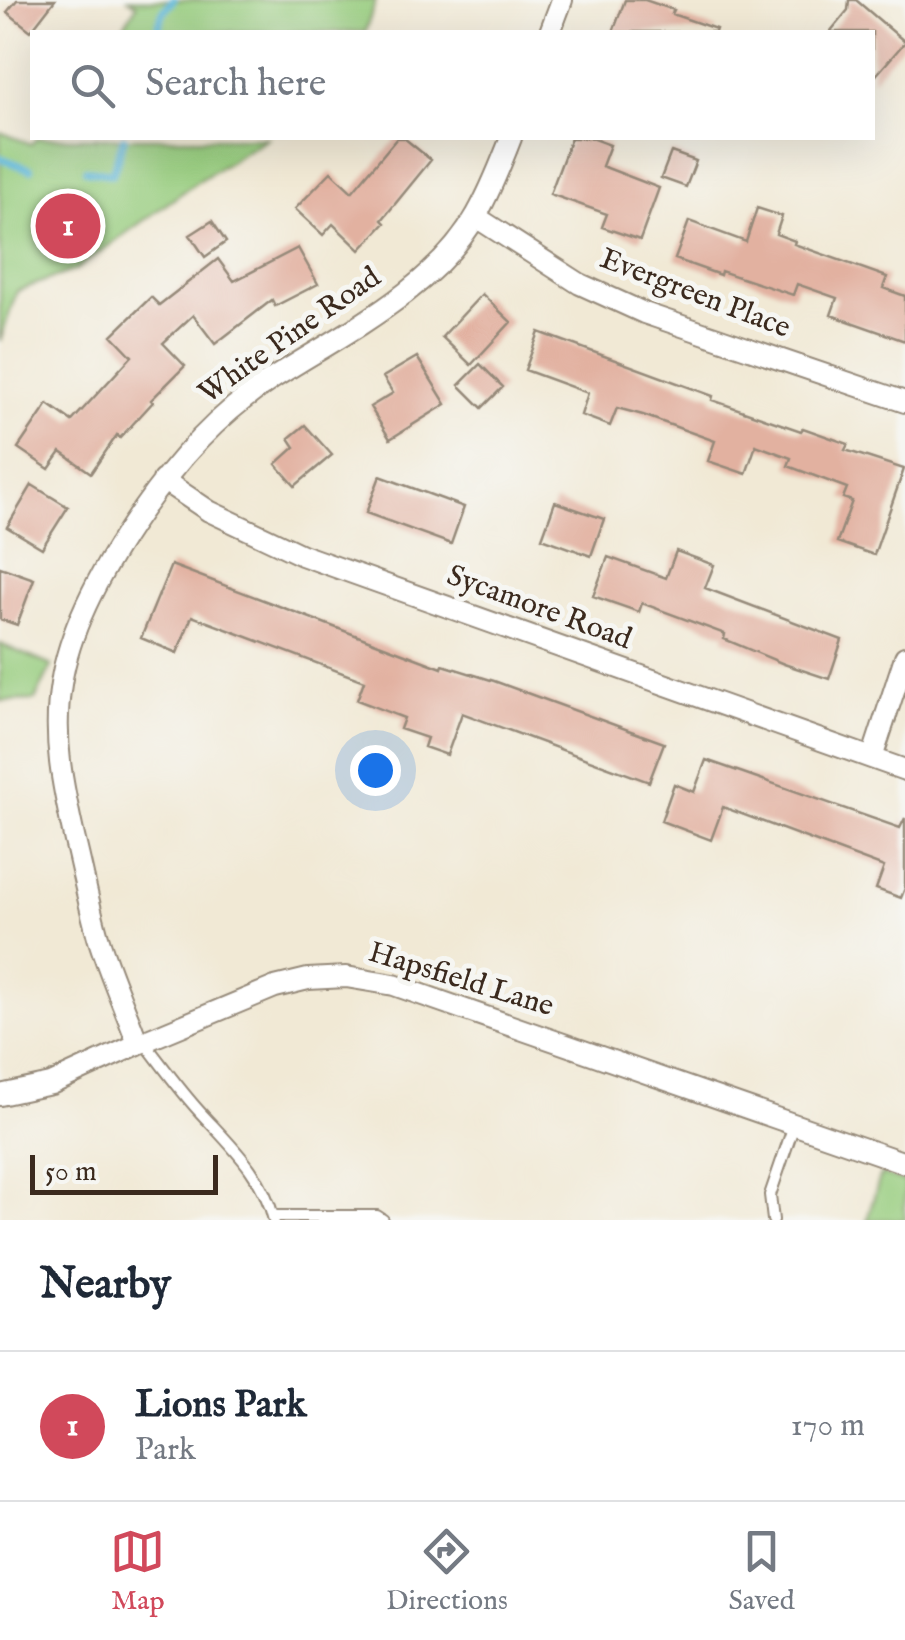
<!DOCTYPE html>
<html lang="en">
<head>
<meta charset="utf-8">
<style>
  body { margin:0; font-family:"IM FELL English",serif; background:#f6f6f7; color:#1f2937 }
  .scale { position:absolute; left:30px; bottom:25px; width:188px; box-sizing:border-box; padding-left:10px; border:5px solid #3b2a1e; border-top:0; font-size:28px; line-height:35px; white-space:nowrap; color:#3b2a1e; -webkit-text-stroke:8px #f6f6f2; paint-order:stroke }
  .you { position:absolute; left:375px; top:770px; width:35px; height:35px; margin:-25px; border:8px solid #fff; border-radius:50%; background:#1a73e8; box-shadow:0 0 0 15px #1a73e833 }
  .badge { display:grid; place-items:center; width:65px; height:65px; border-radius:50%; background:#d1495b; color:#fff; font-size:32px; font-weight:700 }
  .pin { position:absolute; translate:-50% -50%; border:5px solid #fff; box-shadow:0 2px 10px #0006 }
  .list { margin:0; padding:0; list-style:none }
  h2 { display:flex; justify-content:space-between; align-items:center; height:130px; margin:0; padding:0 40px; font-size:42px }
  h2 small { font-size:32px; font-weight:400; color:#747a83 }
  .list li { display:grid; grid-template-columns:65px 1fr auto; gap:30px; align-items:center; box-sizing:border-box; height:150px; padding:0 40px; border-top:2px solid #e0e1e3 }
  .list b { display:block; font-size:38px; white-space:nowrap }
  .list p { margin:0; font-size:32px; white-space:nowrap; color:#747a83 }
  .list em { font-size:32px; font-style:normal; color:#747a83 }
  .icon { flex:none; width:55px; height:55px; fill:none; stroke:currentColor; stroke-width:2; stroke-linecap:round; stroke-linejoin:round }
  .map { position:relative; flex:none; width:905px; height:1220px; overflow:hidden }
  .search { position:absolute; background:#fff; box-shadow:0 10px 40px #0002; left:30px; right:30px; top:30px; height:110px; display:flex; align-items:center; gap:25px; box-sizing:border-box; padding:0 35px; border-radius:0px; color:#747a83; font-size:38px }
  .sheet { height:280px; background:#fff }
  nav { display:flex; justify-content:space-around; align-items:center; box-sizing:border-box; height:140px; border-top:2px solid #e0e1e3; background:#fff; font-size:28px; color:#747a83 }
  nav a { display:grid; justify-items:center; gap:5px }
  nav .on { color:#d1495b }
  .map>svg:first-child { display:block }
</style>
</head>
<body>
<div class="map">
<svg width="905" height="1220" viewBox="0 0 905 1220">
  <rect width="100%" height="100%" fill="#f6f6f2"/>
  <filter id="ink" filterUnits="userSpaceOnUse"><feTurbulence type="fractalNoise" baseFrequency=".01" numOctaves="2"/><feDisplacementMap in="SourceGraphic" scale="20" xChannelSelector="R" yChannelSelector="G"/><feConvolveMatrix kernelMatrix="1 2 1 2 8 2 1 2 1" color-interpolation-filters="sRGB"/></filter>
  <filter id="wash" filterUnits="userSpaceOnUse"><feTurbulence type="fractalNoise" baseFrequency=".0048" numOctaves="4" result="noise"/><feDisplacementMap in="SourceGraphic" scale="40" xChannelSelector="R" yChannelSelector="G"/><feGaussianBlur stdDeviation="2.25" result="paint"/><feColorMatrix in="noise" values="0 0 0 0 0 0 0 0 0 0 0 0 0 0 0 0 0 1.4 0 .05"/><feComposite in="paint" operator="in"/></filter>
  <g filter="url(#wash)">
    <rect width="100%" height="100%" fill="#f1e9d5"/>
    <path fill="#96cc7d" stroke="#687b4e" stroke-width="2.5" d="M 129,0 L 376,0 L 365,32 L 120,32 L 137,5 Z
      M 0,132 L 31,144 L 37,138 L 267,138 L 197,182 L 75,270 L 17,291 L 0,341 Z
      M 0,644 L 52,666 L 35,700 L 0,701 Z
      M 881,1174 L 905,1182 L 905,1220 L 867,1220 Z"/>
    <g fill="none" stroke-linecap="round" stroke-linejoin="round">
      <path stroke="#5ab5d7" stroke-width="8" d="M 157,32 L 163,12 L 173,0
        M 0,158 L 30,169
        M 86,170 L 112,174 L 124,138"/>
    </g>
    <g id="blocks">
      <path fill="#e2b1a0" d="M 17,0 L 55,0 L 31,31 L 7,12 Z
        M 625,0 L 645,0 L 674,10 L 672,14 L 716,29 L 715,32 L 613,32 Z
        M 849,0 L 856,0 L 905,42 L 872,80 L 872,32 L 830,32 L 848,10 Z
        M 397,138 L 404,138 L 431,160 L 382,220 L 385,223 L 360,250 L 333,224 L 323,235 L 295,209 L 331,172 L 352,192 Z
        M 571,138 L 591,138 L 610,145 L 602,166 L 659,188 L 640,240 L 602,227 L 607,214 L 550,194 Z
        M 671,152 L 696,161 L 686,187 L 661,178 Z
        M 757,208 L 782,216 L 776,234 L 795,241 L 794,244 L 887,277 L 883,288 L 905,296 L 905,341 L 831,315 L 837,298 L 797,284 L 793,295 L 721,271 L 720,275 L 675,259 L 689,221 L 746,242 Z
        M 212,221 L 226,242 L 205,257 L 190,235 Z
        M 298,248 L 318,284 L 275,306 L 272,300 L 215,344 L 193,315 L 163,343 L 185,366 L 151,400 L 153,402 L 120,438 L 117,435 L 91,473 L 61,452 L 49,469 L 18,448 L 48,404 L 72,421 L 132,356 L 112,335 L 151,297 L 159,305 L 218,259 L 234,281 Z
        M 482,294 L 511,322 L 471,365 L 442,337 Z
        M 539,332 L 713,396 L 712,400 L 801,431 L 803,428 L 848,444 L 845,450 L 904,469 L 874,555 L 837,542 L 852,501 L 843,498 L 847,488 L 788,466 L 791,458 L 756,445 L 746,474 L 708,461 L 715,441 L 643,415 L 617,408 L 610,426 L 581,415 L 588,393 L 525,370 Z
        M 417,357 L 446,404 L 390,439 L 370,407 L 393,393 L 383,377 Z
        M 480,364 L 503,387 L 482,408 L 459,385 Z
        M 305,425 L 332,455 L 295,486 L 276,464 L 295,447 L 289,438 Z
        M 380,476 L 464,507 L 451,544 L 366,513 Z
        M 32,485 L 68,507 L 42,548 L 7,527 Z
        M 555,502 L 604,519 L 591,556 L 542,538 Z
        M 676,551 L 714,565 L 705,588 L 842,640 L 829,679 L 784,664 L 724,639 L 725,634 L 642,603 L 639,612 L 593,596 L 608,557 L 666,578 Z
        M 171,565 L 442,668 L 443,665 L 494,681 L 664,743 L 649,782 L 462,713 L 447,755 L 424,747 L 427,738 L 400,729 L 404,718 L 357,700 L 364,681 L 192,616 L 177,653 L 141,638 Z
        M 0,567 L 34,579 L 17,625 L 0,619 Z
        M 706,760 L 900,828 L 905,818 L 905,888 L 901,898 L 876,889 L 884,867 L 723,807 L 711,840 L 661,821 L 674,784 L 694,792 Z"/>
    </g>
  </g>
  <g filter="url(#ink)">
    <use href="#blocks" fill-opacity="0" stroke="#968a7a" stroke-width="2.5"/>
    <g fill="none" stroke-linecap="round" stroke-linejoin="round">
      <g stroke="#968a7a" stroke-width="14">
        <path id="lane" d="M 144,1042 C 162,1065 179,1089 199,1111 C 230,1145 263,1174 274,1220
          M 273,1216 L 377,1216 L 383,1220
          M 773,1220 L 770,1195 L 794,1125"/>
      </g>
      <g stroke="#968a7a" stroke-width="24">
        <path id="street" d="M 550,32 L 562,0
          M 476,217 L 580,284 L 644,313 L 905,402
          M 163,480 L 209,511 L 302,555 L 905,770
          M 872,758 L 905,657
          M 138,1044 C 125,1008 109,973 98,937 C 89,906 83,873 75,841 C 63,788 52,738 61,684 C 70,623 106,562 140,513 C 177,460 218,414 272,379 C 342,334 435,290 477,214 C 491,190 501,163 511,138
          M 0,1095 L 51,1084 L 138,1044 L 275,987 L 308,979 L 346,977 L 394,985 L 905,1163"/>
      </g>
      <use href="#lane" stroke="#fff" stroke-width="10"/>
      <use href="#street" stroke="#fff" stroke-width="20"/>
    </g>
  </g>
  <g text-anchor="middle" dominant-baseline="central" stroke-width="10" stroke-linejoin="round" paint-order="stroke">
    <g font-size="30" fill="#3b2a1e" stroke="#f6f6f2">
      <text transform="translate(695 294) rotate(21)">Evergreen Place</text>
      <text transform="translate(290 336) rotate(-35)">White Pine Road</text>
      <text transform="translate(539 608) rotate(20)">Sycamore Road</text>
      <text transform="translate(461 980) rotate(17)">Hapsfield Lane</text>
    </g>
  </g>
</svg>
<div class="scale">50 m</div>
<div class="you"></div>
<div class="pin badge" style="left:68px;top:226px">1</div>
<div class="search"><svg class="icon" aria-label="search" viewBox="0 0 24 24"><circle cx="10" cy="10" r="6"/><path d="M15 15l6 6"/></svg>Search here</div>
</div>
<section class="sheet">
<h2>Nearby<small></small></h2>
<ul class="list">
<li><span class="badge">1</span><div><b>Lions Park</b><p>Park</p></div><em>170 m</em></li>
</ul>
</section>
<nav>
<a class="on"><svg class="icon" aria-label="map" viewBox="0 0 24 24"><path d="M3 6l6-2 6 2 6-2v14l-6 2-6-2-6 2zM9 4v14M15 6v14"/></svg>Map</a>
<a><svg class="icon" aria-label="directions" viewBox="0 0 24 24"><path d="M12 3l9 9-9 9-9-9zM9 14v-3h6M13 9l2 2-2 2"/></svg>Directions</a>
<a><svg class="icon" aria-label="saved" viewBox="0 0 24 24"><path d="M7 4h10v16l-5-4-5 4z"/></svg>Saved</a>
</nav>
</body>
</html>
